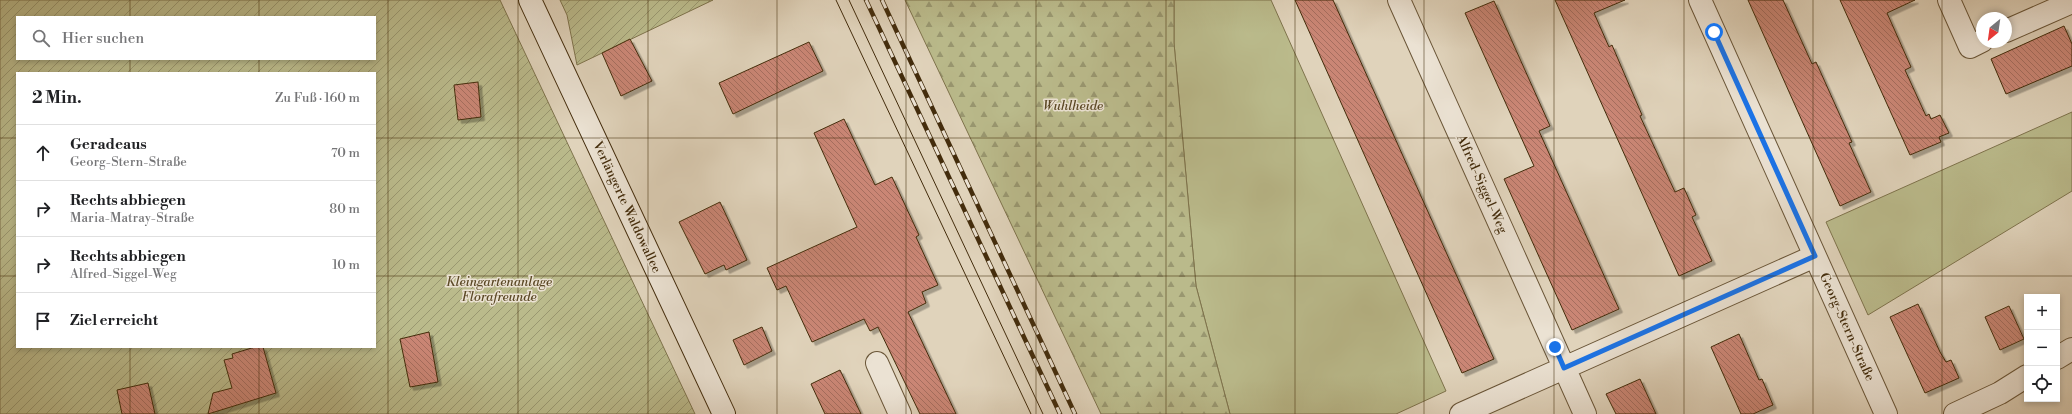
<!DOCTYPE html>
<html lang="de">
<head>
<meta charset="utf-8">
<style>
  body { margin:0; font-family:"Libre Bodoni",serif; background:#f6f6f6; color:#202124 }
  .controls { position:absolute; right:12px; bottom:12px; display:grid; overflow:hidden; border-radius:0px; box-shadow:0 2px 6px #0003 }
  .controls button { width:36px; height:36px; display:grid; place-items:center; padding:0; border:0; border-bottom:1px solid #e0e0e0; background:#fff; color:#202124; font:20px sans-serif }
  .compass { position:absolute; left:1976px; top:12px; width:36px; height:36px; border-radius:50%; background:#fff; box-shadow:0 2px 6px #0003; rotate:209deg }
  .stop { position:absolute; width:12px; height:12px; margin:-9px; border:3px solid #1a73e8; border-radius:50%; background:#fff }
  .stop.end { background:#1a73e8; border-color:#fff; box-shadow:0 1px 4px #0008 }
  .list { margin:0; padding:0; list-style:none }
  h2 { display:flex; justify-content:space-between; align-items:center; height:52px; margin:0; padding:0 16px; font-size:17px }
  h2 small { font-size:13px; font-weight:400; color:#757577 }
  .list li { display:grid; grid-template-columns:26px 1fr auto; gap:12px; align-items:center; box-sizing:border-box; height:56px; padding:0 16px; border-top:1px solid #e0e0e0 }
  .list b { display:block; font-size:15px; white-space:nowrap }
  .list p { margin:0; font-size:13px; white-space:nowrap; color:#757577 }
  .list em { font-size:13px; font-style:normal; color:#757577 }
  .icon { flex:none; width:22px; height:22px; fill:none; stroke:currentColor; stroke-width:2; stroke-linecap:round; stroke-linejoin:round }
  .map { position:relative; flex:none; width:2072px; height:414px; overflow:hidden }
  .search { position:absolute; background:#fff; box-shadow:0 2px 6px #0003; left:16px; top:16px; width:360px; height:44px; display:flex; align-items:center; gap:10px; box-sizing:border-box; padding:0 14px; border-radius:0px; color:#757577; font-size:15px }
  .panel { position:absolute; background:#fff; box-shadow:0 2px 6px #0003; left:16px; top:72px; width:360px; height:276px; border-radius:0px }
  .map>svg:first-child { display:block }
</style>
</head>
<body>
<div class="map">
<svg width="2072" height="414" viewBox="0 0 2072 414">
  <defs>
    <pattern id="forest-firs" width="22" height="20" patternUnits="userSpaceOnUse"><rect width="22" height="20" fill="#baba8b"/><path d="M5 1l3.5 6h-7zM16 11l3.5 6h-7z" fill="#999770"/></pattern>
    <pattern id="garden-furrows" width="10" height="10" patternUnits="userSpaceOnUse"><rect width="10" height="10" fill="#baba8b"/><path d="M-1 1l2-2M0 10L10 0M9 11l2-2" fill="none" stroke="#999770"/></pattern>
    <pattern id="building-back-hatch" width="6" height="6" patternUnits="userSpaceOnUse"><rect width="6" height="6" fill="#ca8675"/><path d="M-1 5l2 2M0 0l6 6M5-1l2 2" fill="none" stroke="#a66e5e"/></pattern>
    <filter id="shadow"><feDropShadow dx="3.5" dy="3.5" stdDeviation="0" flood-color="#0004"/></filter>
  </defs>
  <rect width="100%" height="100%" fill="#e0d3bb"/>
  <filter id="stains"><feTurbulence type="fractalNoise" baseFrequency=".005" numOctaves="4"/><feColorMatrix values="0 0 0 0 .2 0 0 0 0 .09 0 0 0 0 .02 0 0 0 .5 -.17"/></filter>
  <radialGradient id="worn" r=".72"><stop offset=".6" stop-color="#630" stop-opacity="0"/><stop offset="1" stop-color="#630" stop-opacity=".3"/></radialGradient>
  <path fill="#baba8b" stroke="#7e734c" d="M 1174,0 L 1271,0 L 1446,391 L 1396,414 L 1230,414 L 1196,286 L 1174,43 Z
    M 2072,112 L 2072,191 L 1868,315 L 1826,222 Z"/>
  <path fill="url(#forest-firs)" stroke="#7e734c" d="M 905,0 L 1174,0 L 1174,43 L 1196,286 L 1230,414 L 1101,414 Z"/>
  <path fill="url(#garden-furrows)" stroke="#7e734c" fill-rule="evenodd" d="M 0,0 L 500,0 L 695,414 L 0,414 ZM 17,17 L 375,17 L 375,59 L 17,59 ZM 17,73 L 375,73 L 375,347 L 17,347 Z
    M 560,0 L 713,0 L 577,65 L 567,15 Z"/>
  <path fill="url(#building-back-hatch)" stroke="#432c0c" filter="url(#shadow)" d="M 1295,0 L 1333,0 L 1494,359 L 1462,373 Z
    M 1555,0 L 1625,0 L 1594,13 L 1609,47 L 1612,45 L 1642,115 L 1640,116 L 1675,192 L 1684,188 L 1696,215 L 1692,217 L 1712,261 L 1679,276 Z
    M 1748,0 L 1783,0 L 1812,64 L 1816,62 L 1852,142 L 1849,143 L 1871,192 L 1840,206 Z
    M 1840,0 L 1915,0 L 1887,13 L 1911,67 L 1905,70 L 1926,116 L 1929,114 L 1931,119 L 1940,115 L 1949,133 L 1939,137 L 1941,142 L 1910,155 Z
    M 1494,1 L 1550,126 L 1539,131 L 1619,309 L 1572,330 L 1504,179 L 1534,166 L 1465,13 Z
    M 2064,26 L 2072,44 L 2072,66 L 2006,94 L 1991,59 Z
    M 630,39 L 652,81 L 621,96 L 602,53 Z
    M 809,42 L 823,71 L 733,114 L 719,83 Z
    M 478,82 L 481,117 L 458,120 L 454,85 Z
    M 844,119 L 875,185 L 892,177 L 919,235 L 916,237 L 938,285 L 922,292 L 926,303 L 908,312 L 956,414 L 920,414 L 878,327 L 870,331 L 864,319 L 812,342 L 786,286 L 777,290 L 767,268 L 857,227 L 814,133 Z
    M 720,202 L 747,260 L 726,270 L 724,265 L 705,274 L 679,222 Z
    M 1918,304 L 1940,352 L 1946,362 L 1951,360 L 1959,378 L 1925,393 L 1890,317 Z
    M 2009,306 L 2024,339 L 2000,350 L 1985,317 Z
    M 762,327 L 772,351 L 744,365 L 733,340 Z
    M 429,332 L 438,382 L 410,387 L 400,339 Z
    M 1739,334 L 1759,380 L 1762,379 L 1773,405 L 1753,414 L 1741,414 L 1711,347 Z
    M 255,347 L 263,347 L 276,393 L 208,414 L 213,393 L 232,388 L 224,360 L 233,358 L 232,354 Z
    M 840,370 L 861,414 L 825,414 L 811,384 Z
    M 1640,379 L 1656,414 L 1616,414 L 1606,394 Z
    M 148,383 L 155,414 L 122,414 L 117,390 Z"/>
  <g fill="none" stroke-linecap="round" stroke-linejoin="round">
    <g stroke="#6a5638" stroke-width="24">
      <path id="street" d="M 1399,0 L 1585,414
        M 1700,0 L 1886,414
        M 1949,0 L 1970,47 L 1982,41
        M 2006,31 L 2072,2
        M 2057,358 L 2072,349
        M 877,363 L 900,414
        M 1461,414 L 1815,256
        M 1955,414 L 2000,393 L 2027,376"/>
    </g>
    <g stroke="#432c0c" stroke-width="24">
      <path id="secondary" d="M 530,0 L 724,414"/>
    </g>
    <use href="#street" stroke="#ebe2d3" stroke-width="22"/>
    <use href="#secondary" stroke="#ebe2d3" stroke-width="22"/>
    <path stroke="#432c0c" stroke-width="1" d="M 836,0 L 1031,414
      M 849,0 L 1043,414"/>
    <g stroke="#432c0c" stroke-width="4.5">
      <path id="rail" d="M 866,0 L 1060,414
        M 882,0 L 1075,414"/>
    </g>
    <use href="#rail" stroke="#ebe2d3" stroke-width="3" stroke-dasharray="9" stroke-linecap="butt"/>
  </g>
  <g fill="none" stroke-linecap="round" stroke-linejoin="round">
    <path stroke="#1a73e8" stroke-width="5" d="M 1555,347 L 1564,368 L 1815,256 L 1714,32"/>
  </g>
  <path fill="none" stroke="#432c0c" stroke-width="1" stroke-opacity="0.55" d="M 130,0 L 130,17M 259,0 L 259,17M 388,0 L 388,414M 518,0 L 518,414M 648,0 L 648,414M 777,0 L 777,414M 906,0 L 906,414M 1036,0 L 1036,414M 1166,0 L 1166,414M 1295,0 L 1295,414M 1424,0 L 1424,414M 1554,0 L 1554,414M 1684,0 L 1684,414M 1813,0 L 1813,414M 1942,0 L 1942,414M 130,59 L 130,73M 259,59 L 259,73M 0,138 L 17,138M 375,138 L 2072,138M 0,276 L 17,276M 375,276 L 2072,276M 130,347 L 130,414M 259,347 L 259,414"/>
  <g text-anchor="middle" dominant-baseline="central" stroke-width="3" stroke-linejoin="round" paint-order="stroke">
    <g font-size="13" font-style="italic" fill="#5b4825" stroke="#ebe2d3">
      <text x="1073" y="106">Wuhlheide</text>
      <text x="499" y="282">Kleingartenanlage<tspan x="499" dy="15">Florafreunde</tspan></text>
    </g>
    <g font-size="13" fill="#432c0c" stroke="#ebe2d3">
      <text transform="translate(1482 184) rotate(66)">Alfred-Siggel-Weg</text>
      <text transform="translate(627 207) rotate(65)">Verlängerte Waldowallee</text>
      <text transform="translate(1847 327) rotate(66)">Georg-Stern-Straße</text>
    </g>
  </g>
  <rect width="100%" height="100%" filter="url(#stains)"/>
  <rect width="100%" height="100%" fill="url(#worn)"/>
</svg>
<div class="controls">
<button>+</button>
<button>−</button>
<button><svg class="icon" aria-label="locate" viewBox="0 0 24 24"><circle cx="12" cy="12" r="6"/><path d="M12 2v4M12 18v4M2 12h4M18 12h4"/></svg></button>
</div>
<svg class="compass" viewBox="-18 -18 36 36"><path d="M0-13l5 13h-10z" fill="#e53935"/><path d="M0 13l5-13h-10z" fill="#757577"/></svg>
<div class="stop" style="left:1714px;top:32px"></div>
<div class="stop end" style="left:1555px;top:347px"></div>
<div class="search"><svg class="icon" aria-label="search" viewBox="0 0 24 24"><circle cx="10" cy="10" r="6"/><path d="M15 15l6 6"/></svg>Hier suchen</div>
<section class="panel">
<h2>2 Min.<small>Zu Fuß · 160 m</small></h2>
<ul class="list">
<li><svg class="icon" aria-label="ahead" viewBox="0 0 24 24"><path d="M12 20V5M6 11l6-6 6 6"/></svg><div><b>Geradeaus</b><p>Georg-Stern-Straße</p></div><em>70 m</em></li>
<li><svg class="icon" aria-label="right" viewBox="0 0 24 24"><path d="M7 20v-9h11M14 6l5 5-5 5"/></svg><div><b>Rechts abbiegen</b><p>Maria-Matray-Straße</p></div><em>80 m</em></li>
<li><svg class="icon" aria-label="right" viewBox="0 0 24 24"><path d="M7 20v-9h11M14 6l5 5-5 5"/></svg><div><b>Rechts abbiegen</b><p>Alfred-Siggel-Weg</p></div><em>10 m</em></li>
<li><svg class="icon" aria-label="arrive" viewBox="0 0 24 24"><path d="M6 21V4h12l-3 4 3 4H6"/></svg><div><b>Ziel erreicht</b></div></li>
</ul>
</section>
</div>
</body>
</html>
